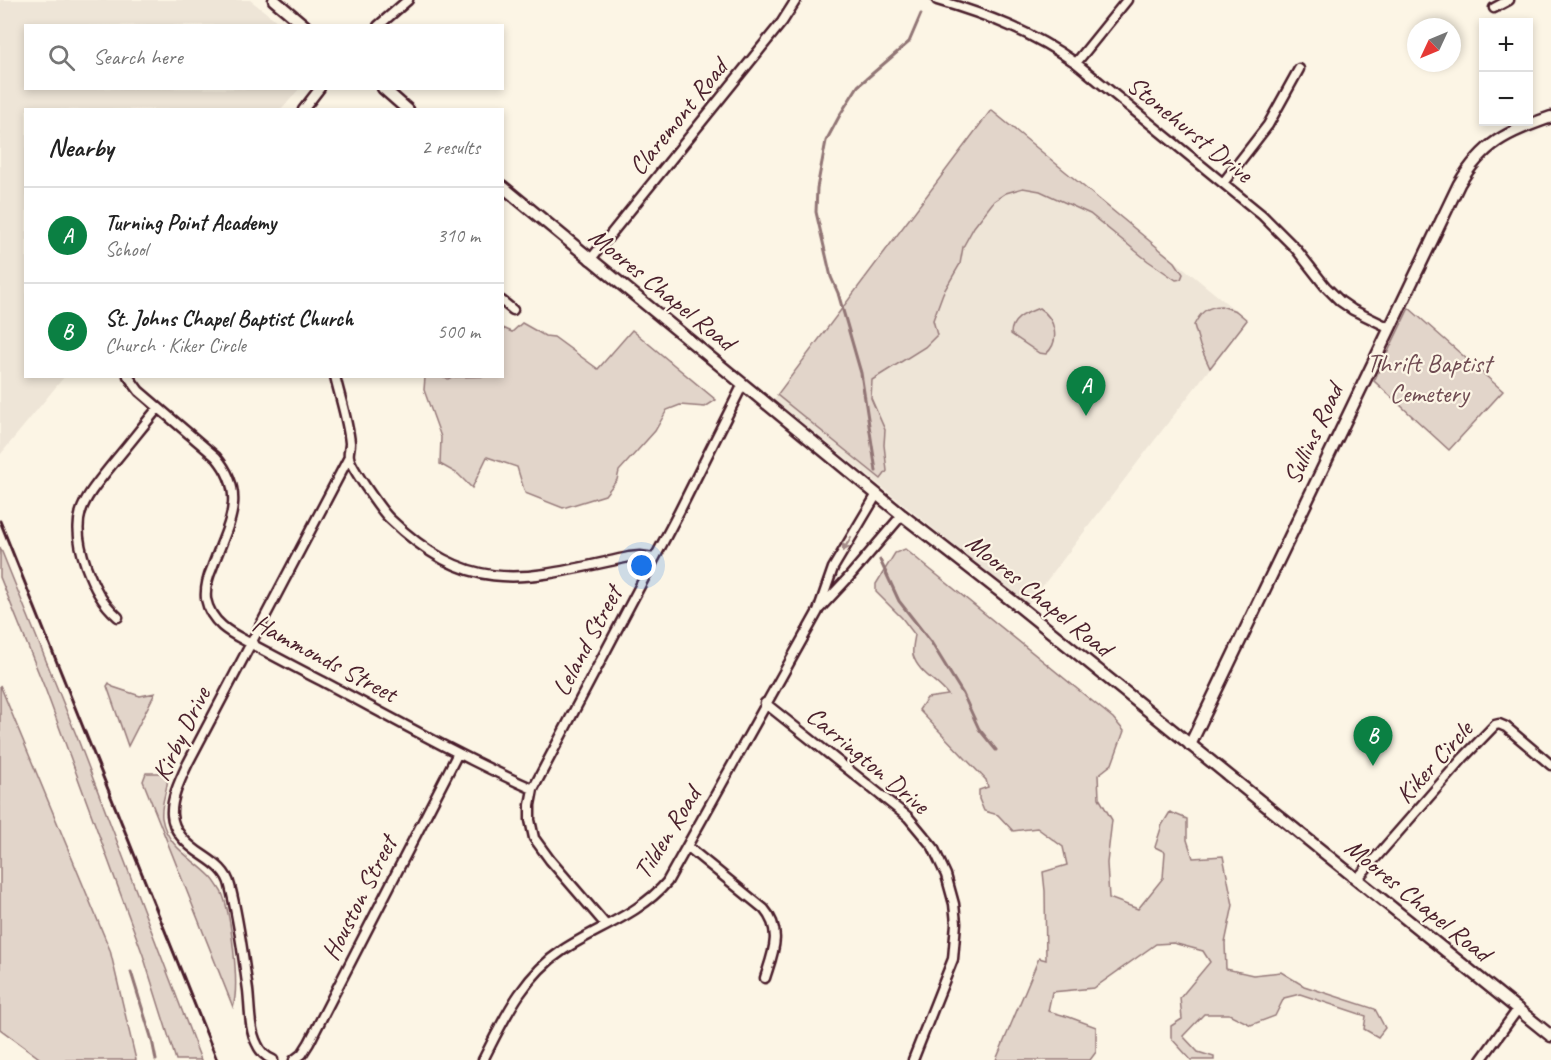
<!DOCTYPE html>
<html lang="en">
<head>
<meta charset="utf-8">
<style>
  body { margin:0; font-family:Caveat,sans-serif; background:#f6f6f6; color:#222 }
  .controls { position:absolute; right:18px; top:18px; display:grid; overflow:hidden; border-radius:0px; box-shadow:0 3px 9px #0003 }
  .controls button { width:54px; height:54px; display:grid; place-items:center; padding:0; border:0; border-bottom:2px solid #e0e0e0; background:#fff; color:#222; font:30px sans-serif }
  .compass { position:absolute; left:1407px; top:18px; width:54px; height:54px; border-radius:50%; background:#fff; box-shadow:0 3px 9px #0003; rotate:226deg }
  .you { position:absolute; left:642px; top:566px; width:21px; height:21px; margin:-15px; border:4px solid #fff; border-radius:50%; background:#1a73e8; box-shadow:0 0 0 9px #1a73e833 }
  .badge { display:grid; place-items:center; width:39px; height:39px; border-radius:50%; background:#0b8043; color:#fff; font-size:20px; font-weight:700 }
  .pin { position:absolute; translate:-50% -50px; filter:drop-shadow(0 2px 3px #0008) }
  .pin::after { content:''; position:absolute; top:32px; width:21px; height:18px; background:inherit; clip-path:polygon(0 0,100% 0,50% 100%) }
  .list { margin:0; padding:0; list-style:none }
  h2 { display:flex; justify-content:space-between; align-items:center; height:78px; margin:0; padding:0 24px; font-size:26px }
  h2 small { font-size:20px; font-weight:400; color:#767676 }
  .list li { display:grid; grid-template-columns:39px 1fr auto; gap:18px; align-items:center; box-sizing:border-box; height:96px; padding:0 24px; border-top:2px solid #e0e0e0 }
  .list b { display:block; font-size:22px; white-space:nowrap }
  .list p { margin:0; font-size:20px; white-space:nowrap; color:#767676 }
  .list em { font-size:20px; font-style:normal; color:#767676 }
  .icon { flex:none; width:33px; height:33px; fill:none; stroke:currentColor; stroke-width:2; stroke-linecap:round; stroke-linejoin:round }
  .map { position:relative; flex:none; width:1551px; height:1060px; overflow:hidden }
  .search { position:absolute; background:#fff; box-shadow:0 3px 9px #0003; left:24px; top:24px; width:480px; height:66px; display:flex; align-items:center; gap:15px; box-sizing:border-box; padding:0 21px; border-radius:0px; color:#767676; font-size:22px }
  .panel { position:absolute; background:#fff; box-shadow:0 3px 9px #0003; left:24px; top:108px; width:480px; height:270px; border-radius:0px }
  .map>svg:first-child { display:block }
</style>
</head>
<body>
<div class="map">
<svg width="1551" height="1060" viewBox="0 0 1551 1060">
  <rect width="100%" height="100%" fill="#fcf5e5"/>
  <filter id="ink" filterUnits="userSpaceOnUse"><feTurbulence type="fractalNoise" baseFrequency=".0167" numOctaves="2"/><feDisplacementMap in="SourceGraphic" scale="12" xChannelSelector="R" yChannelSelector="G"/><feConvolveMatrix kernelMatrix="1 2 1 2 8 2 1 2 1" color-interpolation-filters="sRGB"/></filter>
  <g filter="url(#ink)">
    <path fill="#eee5d7" d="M 0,0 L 250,0 L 282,25 L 26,26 L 26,88 L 299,89 L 282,109 L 26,110 L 26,376 L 64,377 L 0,455 Z
      M 991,110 L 1247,320 L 1028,605 L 774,400 Z"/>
    <path fill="#e2d5ca" stroke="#967a7a" stroke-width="1.5" d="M 991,110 L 1175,262 L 1183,274 L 1181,279 L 1176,280 L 1148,261 L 1090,214 L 1040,191 L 1023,188 L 1006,193 L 994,201 L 974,227 L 963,247 L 960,264 L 943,293 L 933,320 L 937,335 L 925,347 L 872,380 L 871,398 L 885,430 L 884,445 L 887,471 L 881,479 L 777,395 Z
      M 1221,306 L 1236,311 L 1247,320 L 1210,368 L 1200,346 L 1194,325 C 1201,312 1206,307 1221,306 Z
      M 1039,308 C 1055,318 1061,341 1046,354 L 1039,353 L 1011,334 C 1011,318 1027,313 1039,308 Z
      M 1409,308 L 1503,391 L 1449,450 L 1374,381 Z
      M 522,323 L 545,336 L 554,337 L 598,369 L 632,330 L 716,400 L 705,407 L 680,405 L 667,410 L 655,431 L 619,471 L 617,480 L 605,495 L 563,508 L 525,493 L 517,467 L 487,457 L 472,488 L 458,474 L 440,464 L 441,437 L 424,390 L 425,377 L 445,377 L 448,379 L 452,377 L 502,376 L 503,328 L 512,332 Z
      M 0,547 L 77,737 L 201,1060 L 176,1060 L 143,955 L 46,691 L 0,577 Z
      M 905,549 L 1113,718 L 1124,731 L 1112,764 L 1098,775 L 1099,798 L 1112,820 L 1107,863 L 1109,898 L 1138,909 L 1163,878 L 1165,852 L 1155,847 L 1162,825 L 1170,812 L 1187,819 L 1187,840 L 1193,858 L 1223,856 L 1233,905 L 1225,943 L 1226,969 L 1253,975 L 1281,972 L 1304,986 L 1375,1009 L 1385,1028 L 1378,1037 L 1364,1029 L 1366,1016 L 1300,994 L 1284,998 L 1275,1016 L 1251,1025 L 1229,1014 L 1204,1014 L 1183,1036 L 1198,1052 L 1214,1057 L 1214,1060 L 1191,1060 L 1171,1038 L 1171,1026 L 1182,1019 L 1180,998 L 1210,962 L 1203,951 L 1173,943 L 1156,944 L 1094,988 L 1052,992 L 1048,1011 L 1069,1017 L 1096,1027 L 1096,1052 L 1090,1060 L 996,1060 L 1039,958 L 1046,960 L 1045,891 L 1043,872 L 1067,865 L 1063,847 L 1037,828 L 1013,831 L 998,815 L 984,811 L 979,799 L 979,790 L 988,787 L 986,780 L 919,710 L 927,698 L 948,695 C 938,681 918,673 913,655 C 912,649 914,641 915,635 L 902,618 L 876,592 L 876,584 L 895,553 Z
      M 109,683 L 113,687 L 140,696 L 155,693 L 128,746 L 107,686 Z
      M 0,685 L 110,950 L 136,1060 L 42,1060 L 0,1029 Z
      M 146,773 L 168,773 C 169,788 160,802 162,818 C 167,848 193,858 211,877 C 215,881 219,888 222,893 C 231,914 240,985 233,1007 L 143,781 Z"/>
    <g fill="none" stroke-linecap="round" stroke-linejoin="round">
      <path stroke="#917474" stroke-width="3" d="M 876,471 L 861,373 L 838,293 L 831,277 L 816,212 L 817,188 L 826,141 L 841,113 L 858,86 L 909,42 L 921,14
        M 880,560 L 899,601 L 931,642 L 963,694 L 979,729 L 996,750
        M 131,972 L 152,1040 L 156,1060"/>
      <g stroke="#4a1f2b" stroke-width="13">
        <path id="minor" d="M 937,0 C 988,15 1032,32 1076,63 L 1262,215 L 1296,249 L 1325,286 L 1340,301 L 1353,310 L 1390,328
          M 1494,8 L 1509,0
          M 378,26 L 408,0
          M 1076,63 L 1127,0
          M 303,110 L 320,88
          M 1223,183 L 1268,125 L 1299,69
          M 590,260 L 782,22 L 796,0
          M 502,301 L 513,310
          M 128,376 L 139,391 L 216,457 C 249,496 227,526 212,568 C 208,577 205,588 206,599 C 208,609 214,619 222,626 C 232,635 245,640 257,647 C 278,658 300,670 322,681 C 392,718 461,757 533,789
          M 335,376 C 340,398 348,421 350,443 C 350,448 348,453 349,457 C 350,466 381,510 389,518 C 473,599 526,579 629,557 L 640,556 L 654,558
          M 820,608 L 849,577 L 902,515
          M 118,617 C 101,602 94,587 86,566 C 68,515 83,501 114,462 C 129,444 143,426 158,408
          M 765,703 L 908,817 L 933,847 L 946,875 L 954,904 L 956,923 L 953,959 L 913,1060
          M 688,847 L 764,909 C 783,931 773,953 765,978
          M 1357,879 L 1463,758 L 1495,725 L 1499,724 L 1506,727 L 1551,765
          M 606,925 L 550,860 L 534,838 L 530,820 L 530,805 L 533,789 L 679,512 L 743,384
          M 273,1060 C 266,1057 260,1051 257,1044 C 249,1029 250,1007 248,990 C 243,956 239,920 230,886 C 227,872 216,864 204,856 C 160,828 168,805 188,763 L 349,457
          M 294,1060 L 302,1054 L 309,1043 L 458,753
          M 483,1060 C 504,1019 523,976 563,950 C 598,927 640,914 667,882 L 818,611 L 833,568 L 877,494
          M 1481,1060 L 1518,1009"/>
      </g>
      <g stroke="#4a1f2b" stroke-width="15">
        <path id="tertiary" d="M 1190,745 L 1459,184 C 1484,142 1506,133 1551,117"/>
      </g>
      <g stroke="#4a1f2b" stroke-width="15">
        <path id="secondary" d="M 274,0 L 305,26
          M 383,88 L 408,110
          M 502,186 L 902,515 L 1020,607 L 1551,1036"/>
      </g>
      <use href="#minor" stroke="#fcf5e5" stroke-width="8"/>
      <use href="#tertiary" stroke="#fcf5e5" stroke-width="10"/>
      <use href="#secondary" stroke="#fcf5e5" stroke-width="10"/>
      <path stroke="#4a1f2b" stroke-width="3" d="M 0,521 L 217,1060"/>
    </g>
    <defs><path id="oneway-solid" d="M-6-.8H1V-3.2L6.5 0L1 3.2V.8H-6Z" transform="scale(1.5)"/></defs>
    <use fill="#a38a88" href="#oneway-solid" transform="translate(847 544) rotate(121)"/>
  </g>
  <g text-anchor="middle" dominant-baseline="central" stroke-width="4.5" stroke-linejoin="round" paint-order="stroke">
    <g font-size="26" fill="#4a1f2b" stroke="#fcf5e5">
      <text transform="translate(678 117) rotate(-51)">Claremont Road</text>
      <text transform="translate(1190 129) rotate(39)">Stonehurst Drive</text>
      <text transform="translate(662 289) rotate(39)">Moores Chapel Road</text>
      <text transform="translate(1313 434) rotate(-65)">Sullins Road</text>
      <text transform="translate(1039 595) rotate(39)">Moores Chapel Road</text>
      <text transform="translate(587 641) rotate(-62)">Leland Street</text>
      <text transform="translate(325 658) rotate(28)">Hammonds Street</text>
      <text transform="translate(181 734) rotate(-64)">Kirby Drive</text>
      <text transform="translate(868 760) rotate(40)">Carrington Drive</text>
      <text transform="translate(1434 762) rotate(-48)">Kiker Circle</text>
      <text transform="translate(667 833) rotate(-58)">Tilden Road</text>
      <text transform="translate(359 898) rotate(-63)">Houston Street</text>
      <text transform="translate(1418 900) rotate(39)">Moores Chapel Road</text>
    </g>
    <g font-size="26" fill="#704c53" stroke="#fcf5e5">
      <text x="1429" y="363">Thrift Baptist<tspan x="1429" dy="30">Cemetery</tspan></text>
    </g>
  </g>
</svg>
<div class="controls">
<button>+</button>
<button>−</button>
</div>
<svg class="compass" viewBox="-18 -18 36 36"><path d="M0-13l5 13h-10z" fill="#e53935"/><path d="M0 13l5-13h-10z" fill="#767676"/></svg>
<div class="you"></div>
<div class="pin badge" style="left:1086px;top:416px">A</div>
<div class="pin badge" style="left:1373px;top:766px">B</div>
<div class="search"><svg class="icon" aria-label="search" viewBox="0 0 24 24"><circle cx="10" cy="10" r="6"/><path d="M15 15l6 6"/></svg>Search here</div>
<section class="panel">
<h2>Nearby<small>2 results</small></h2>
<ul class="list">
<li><span class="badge">A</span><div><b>Turning Point Academy</b><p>School</p></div><em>310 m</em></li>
<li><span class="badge">B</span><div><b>St. Johns Chapel Baptist Church</b><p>Church · Kiker Circle</p></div><em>500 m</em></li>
</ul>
</section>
</div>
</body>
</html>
